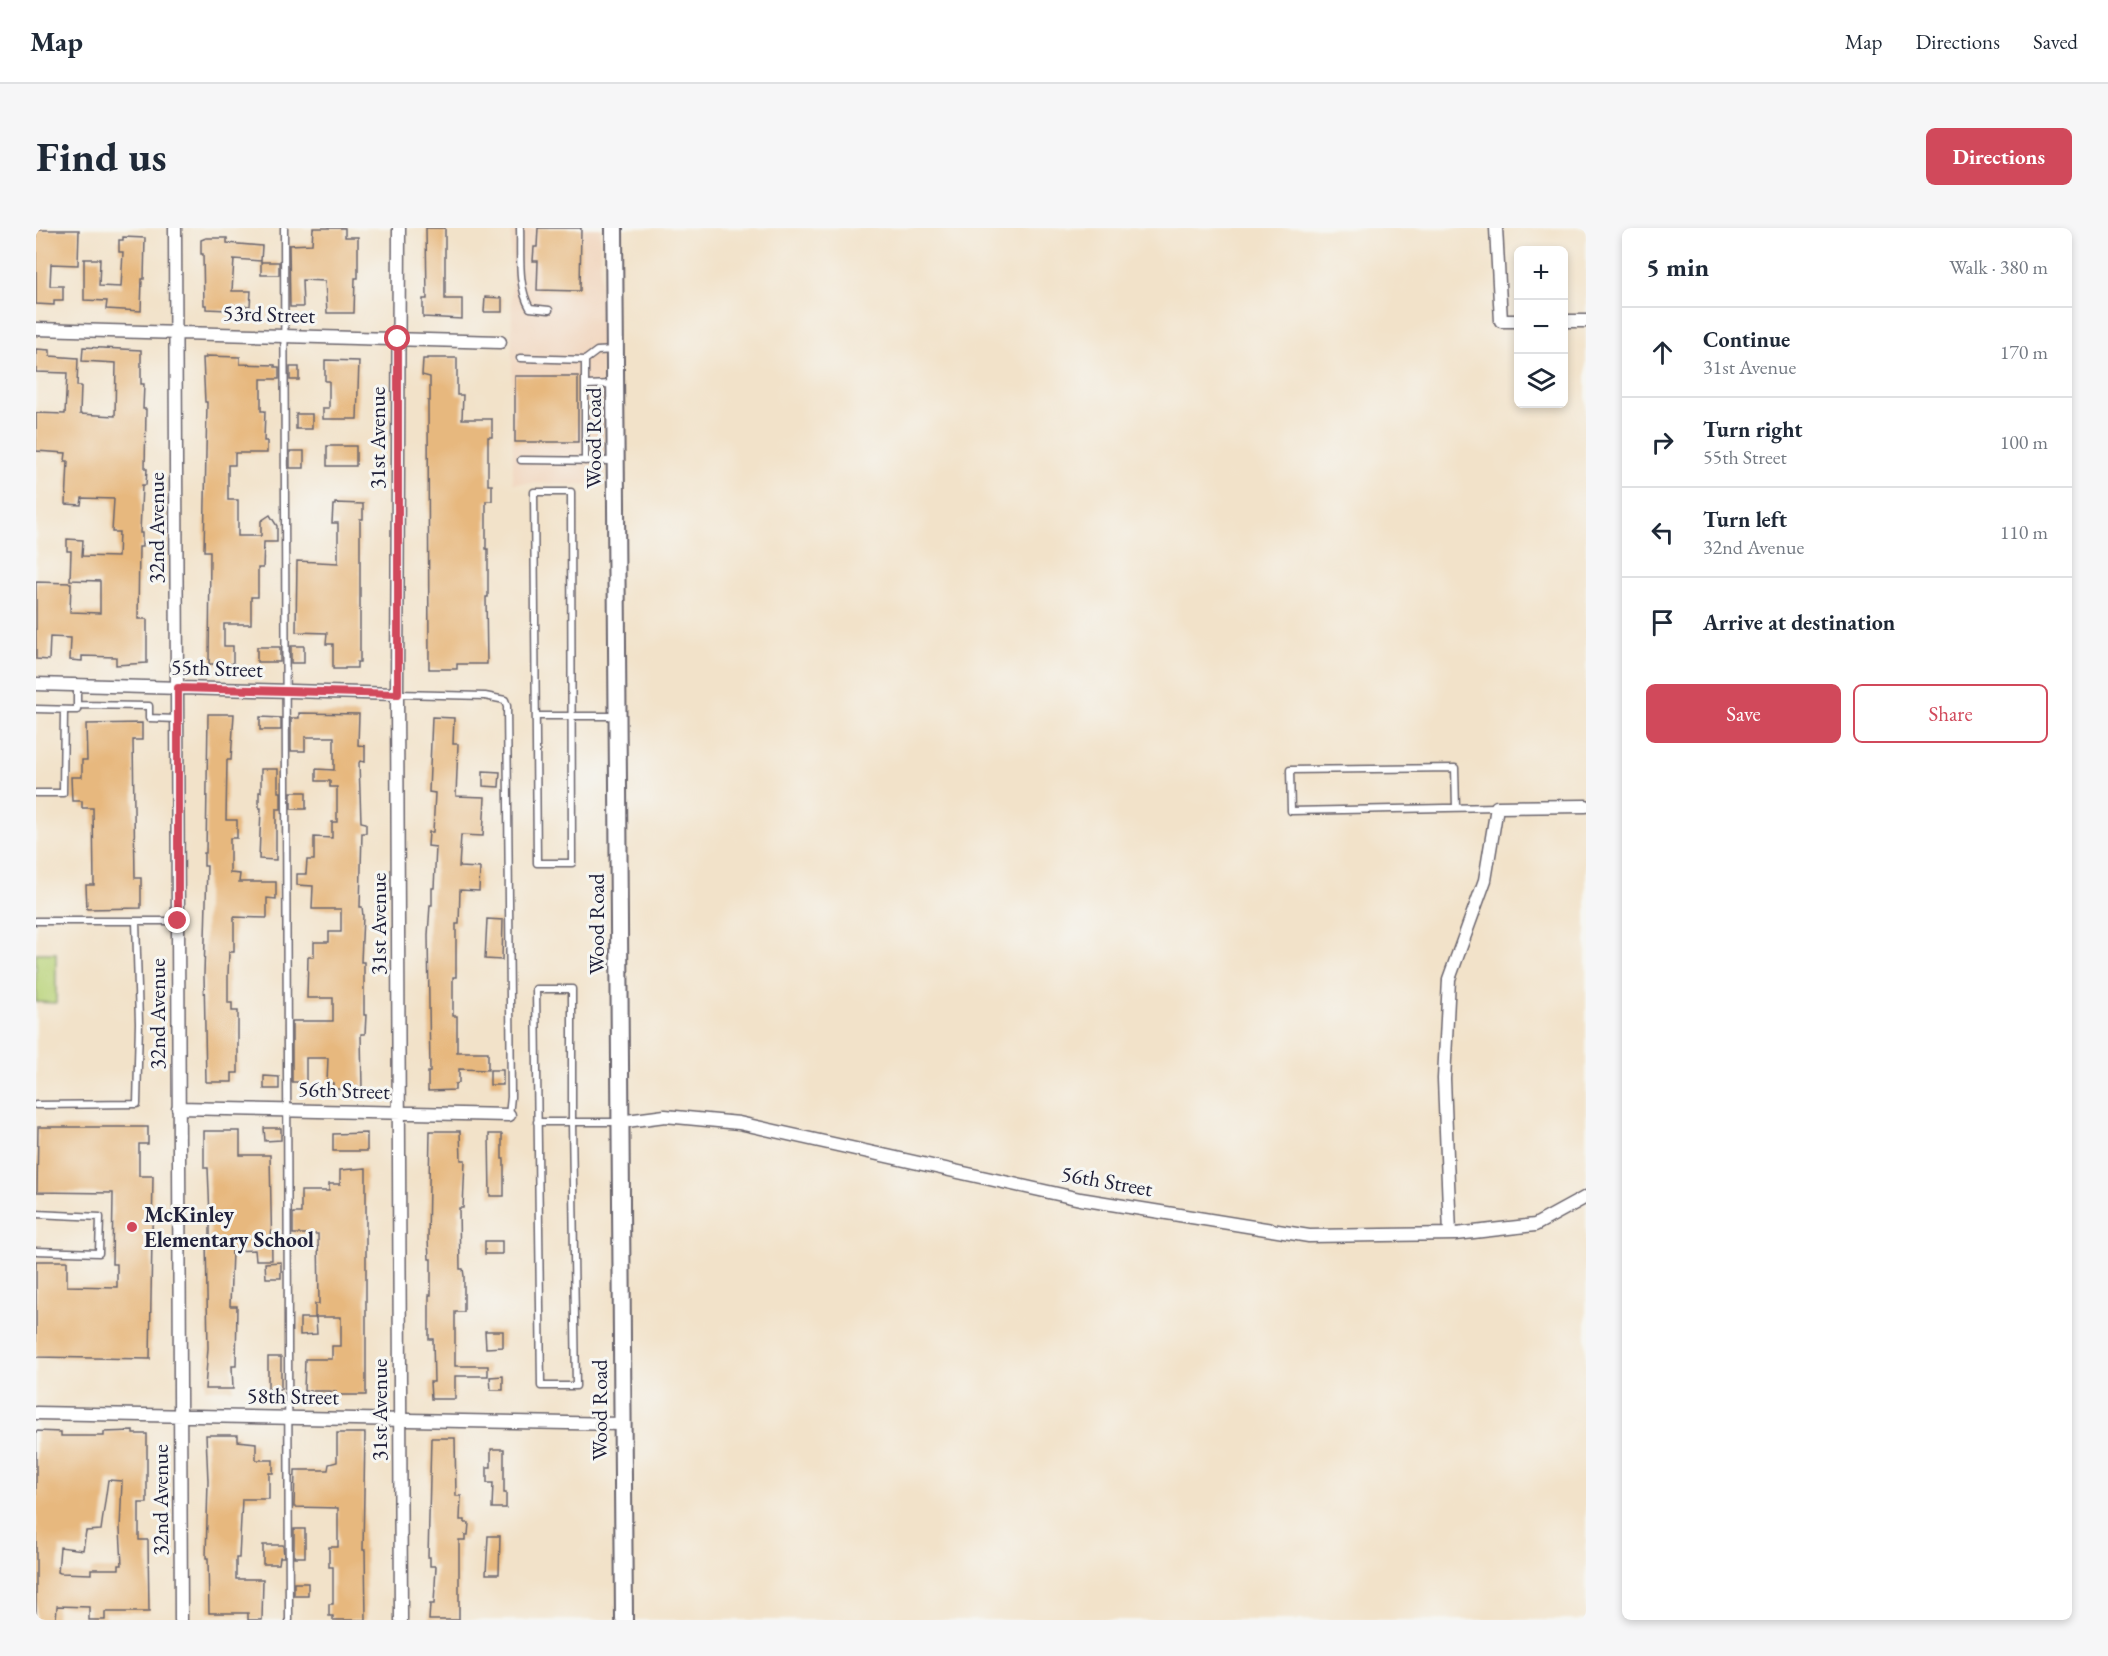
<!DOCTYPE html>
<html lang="en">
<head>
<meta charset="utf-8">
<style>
  body { margin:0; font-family:"EB Garamond",serif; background:#f6f6f7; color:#1f2937 }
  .controls { position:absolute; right:18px; top:18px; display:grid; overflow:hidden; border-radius:9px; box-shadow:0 3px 9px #0003 }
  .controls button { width:54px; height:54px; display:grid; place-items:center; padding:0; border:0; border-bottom:2px solid #e0e1e3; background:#fff; color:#1f2937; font:30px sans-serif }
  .stop { position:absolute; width:18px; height:18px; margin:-14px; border:4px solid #d1495b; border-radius:50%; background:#fff }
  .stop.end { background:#d1495b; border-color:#fff; box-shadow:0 2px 6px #0008 }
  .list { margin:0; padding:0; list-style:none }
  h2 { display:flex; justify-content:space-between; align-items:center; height:78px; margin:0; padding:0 24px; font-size:26px }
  h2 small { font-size:20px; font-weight:400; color:#747a83 }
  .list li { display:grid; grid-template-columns:39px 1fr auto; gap:18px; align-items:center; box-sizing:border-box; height:90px; padding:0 24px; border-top:2px solid #e0e1e3 }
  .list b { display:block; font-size:22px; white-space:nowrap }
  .list p { margin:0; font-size:20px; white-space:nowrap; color:#747a83 }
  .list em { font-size:20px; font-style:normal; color:#747a83 }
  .actions { display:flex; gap:12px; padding:18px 24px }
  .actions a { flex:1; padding:14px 0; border:2px solid #d1495b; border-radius:9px; text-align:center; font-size:21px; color:#d1495b }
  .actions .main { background:#d1495b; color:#fff }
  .icon { flex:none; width:33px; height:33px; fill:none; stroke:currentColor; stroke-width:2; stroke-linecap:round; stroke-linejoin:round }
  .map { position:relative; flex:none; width:1550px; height:1392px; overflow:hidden; border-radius:9px }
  header { display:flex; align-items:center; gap:36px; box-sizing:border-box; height:84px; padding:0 30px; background:#fff; border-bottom:2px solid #e0e1e3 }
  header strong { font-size:28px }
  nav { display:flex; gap:33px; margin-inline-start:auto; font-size:21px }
  .intro { display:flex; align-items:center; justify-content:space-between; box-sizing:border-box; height:144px; padding:0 36px }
  h1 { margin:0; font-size:42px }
  .button { padding:15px 27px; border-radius:9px; background:#d1495b; color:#fff; font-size:21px; font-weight:700 }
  main { display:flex; gap:36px; padding:0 36px }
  aside { flex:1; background:#fff; border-radius:9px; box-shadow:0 3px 9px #0003 }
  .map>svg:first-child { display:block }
</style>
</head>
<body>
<header>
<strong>Map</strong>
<nav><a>Map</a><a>Directions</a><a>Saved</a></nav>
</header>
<div class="intro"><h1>Find us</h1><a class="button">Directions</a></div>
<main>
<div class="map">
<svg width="1550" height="1392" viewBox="0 0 1550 1392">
  <rect width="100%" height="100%" fill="#f6f6f2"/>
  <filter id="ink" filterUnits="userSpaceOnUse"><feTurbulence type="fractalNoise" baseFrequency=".0167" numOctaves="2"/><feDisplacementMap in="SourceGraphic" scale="12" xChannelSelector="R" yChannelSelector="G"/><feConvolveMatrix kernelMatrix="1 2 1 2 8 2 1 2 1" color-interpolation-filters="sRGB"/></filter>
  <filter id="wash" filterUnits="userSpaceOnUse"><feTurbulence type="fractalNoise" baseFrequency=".008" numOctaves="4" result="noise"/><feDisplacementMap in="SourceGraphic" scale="24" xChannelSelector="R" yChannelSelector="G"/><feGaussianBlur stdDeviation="1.35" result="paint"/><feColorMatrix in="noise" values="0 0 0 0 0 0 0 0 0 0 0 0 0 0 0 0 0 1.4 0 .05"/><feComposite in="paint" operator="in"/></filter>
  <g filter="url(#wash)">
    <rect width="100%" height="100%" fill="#f2e2c9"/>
    <path fill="#f1d5bd" d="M 475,0 L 564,0 L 568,257 L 477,255 Z"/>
    <path fill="#b8d277" stroke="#6d7a59" stroke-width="1.5" d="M 0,725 L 20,725 L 20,775 L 0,774 Z"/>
    <g id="blocks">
      <path fill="#e7b87e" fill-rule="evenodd" d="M 277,0 L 309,0 L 309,9 L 322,9 L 322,50 L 319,50 L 318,85 L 291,85 L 289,53 L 266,52 L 267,79 L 254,79 L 253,17 L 276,16 Z
        M 390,0 L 409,0 L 409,71 L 426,71 L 426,91 L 387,89 L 387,71 L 391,71 Z
        M 502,0 L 545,0 L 544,63 L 501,62 L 502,33 L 497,33 L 498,19 L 501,19 Z
        M 0,2 L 43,2 L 42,37 L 15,36 L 14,58 L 27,58 L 27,72 L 18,72 L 18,77 L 0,76 Z
        M 87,9 L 109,10 L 108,51 L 106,51 L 105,83 L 70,81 L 71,73 L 48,72 L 48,31 L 64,31 L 63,58 L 85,59 L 87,24 L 83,24 L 83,12 L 87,12 Z
        M 170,10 L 191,10 L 191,15 L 226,18 L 225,33 L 198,31 L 196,63 L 215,63 L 214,78 L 192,77 L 192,82 L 170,81 L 170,77 L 168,77 L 167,26 L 165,26 L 165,12 Z
        M 225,34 L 243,34 L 243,47 L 225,47 Z
        M 449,69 L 466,70 L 466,84 L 448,84 Z
        M 47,119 L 105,122 L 105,156 L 108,156 L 107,181 L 110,181 L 109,241 L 111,241 L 110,257 L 106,257 L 104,305 L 106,305 L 106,319 L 103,319 L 102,391 L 111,391 L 111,435 L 80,437 L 80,429 L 46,428 L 46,433 L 34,432 L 35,410 L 14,409 L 13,432 L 0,431 L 0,354 L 35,355 L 34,384 L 64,385 L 64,353 L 34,352 L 35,323 L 31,323 L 31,311 L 47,312 L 46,328 L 82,329 L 83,304 L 76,304 L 78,271 L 46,270 L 45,277 L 30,276 L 32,233 L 29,233 L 30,225 L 0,223 L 0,185 L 29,186 L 31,145 L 0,144 L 0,121 L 14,122 L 14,128 L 42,130 L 41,158 L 45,158 L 44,186 L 79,188 L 80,135 L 46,133 Z
        M 170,128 L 204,129 L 204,136 L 239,137 L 239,139 L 243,139 L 243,151 L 225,151 L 225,183 L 229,183 L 228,213 L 231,213 L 231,225 L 199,225 L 199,237 L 192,237 L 192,272 L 202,272 L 202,308 L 225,308 L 225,293 L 234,287 L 241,298 L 241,314 L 228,314 L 227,340 L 222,340 L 222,369 L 215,369 L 215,396 L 188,396 L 188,418 L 197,418 L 197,436 L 173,436 L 174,323 L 168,323 L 171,174 L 169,174 L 167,130 L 170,130 Z
        M 391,130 L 421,130 L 421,167 L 427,167 L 426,191 L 456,191 L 456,209 L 452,209 L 452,257 L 456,257 L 456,273 L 450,273 L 450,321 L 452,321 L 452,369 L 450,369 L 451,436 L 421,436 L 421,441 L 393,441 L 392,173 L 394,173 L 394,149 L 386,147 L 387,131 L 391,131 Z
        M 289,132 L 323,133 L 321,191 L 287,191 L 287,180 L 293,180 L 293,153 L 289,153 Z
        M 254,139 L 263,139 L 263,152 L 254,152 Z
        M 479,148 L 542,148 L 542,214 L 479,214 Z
        M 260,186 L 276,186 L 276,201 L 260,201 Z
        M 291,218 L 320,218 L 320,238 L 291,238 Z
        M 254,223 L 268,223 L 268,240 L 254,240 Z
        M 299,275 L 327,276 L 327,291 L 324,291 L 324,434 L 321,434 L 321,440 L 309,440 L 309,441 L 297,441 L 297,416 L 290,416 L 291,405 L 260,404 L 261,333 L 302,335 L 302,295 L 296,295 L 297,277 L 299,277 Z
        M 255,418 L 268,418 L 268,435 L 255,435 Z
        M 221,419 L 244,419 L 244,434 L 221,434 Z
        M 263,485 L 323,486 L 322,517 L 329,518 L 329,534 L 324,533 L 323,535 L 325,594 L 330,595 L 330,605 L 326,605 L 325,640 L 324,679 L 326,679 L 327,688 L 325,734 L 328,734 L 328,787 L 330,787 L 329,806 L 325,806 L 326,861 L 297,861 L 297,855 L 291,855 L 292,830 L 270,830 L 270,854 L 256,854 L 256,793 L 297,793 L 297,770 L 271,770 L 272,729 L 278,729 L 278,714 L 293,714 L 293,704 L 305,704 L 305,681 L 276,681 L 277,658 L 261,657 L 261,646 L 270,646 L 271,632 L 278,632 L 278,609 L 296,610 L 296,594 L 301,594 L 301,559 L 294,559 L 294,553 L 280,553 L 280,541 L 298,542 L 298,509 L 269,509 L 269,523 L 255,523 L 255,490 L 263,490 Z
        M 172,486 L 198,486 L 195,532 L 191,532 L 190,592 L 201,592 L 201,610 L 194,610 L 194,645 L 204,646 L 203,654 L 240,654 L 240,671 L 231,670 L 231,690 L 198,689 L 198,724 L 193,724 L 192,747 L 192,775 L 196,775 L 196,783 L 202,783 L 202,845 L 196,845 L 196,854 L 170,854 L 168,747 L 171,638 L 168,638 L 168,625 L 170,625 Z
        M 224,489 L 245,490 L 245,502 L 224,502 Z
        M 396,489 L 418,490 L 417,516 L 422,516 L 420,568 L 449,569 L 447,608 L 425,607 L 423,639 L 444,640 L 443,663 L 424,662 L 423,696 L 420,696 L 420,749 L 417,749 L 417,788 L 421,788 L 421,824 L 452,824 L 452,842 L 423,841 L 423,855 L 419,856 L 419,862 L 392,863 L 392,844 L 394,844 L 392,707 L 394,677 L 396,677 L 396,660 L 398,660 L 400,619 L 392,618 L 393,604 L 397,604 L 399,565 L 393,564 Z
        M 106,495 L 106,512 L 97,512 L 99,650 L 105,650 L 105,680 L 51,681 L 50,657 L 58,657 L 57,580 L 46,580 L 46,573 L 36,573 L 35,549 L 46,549 L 46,532 L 51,532 L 50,496 Z
        M 225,541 L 242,541 L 242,564 L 245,564 L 245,581 L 240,581 L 240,632 L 223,631 L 225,580 L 223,580 L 223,564 L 225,564 Z
        M 447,543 L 464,544 L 463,559 L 447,558 Z
        M 255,564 L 270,564 L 270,581 L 255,581 Z
        M 451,691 L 467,692 L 466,732 L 449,731 Z
        M 454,842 L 467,842 L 467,857 L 454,857 Z
        M 228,848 L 243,849 L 243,861 L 228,861 Z
        M 2,899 L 112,899 L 112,916 L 103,916 L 103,948 L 117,948 L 114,1131 L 0,1129 L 0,1033 L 31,1033 L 31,1058 L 81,1059 L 81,1036 L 76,1036 L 77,965 L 1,964 Z
        M 228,900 L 245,900 L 245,912 L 229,913 Z
        M 168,903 L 204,903 L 204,927 L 234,927 L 236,1032 L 220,1032 L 219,1022 L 196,1023 L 194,1078 L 201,1078 L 200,1138 L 196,1138 L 197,1161 L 169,1161 L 172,1120 L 170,1012 L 174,1012 L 174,989 L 172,940 L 168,940 Z
        M 394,903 L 424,903 L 425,932 L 429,932 L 427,980 L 423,980 L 424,1041 L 427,1041 L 428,1048 L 428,1084 L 419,1084 L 419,1138 L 452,1138 L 452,1148 L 419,1148 L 419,1171 L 395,1171 L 394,1154 L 398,1154 L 397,1111 L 393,1111 L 393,1067 L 395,1067 L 395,1031 L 393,1031 L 392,1011 Z
        M 331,905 L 331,923 L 297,923 L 297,906 Z
        M 453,906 L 466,906 L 466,931 L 468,931 L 468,968 L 454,968 Z
        M 330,940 L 330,1167 L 300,1167 L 300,1164 L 293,1163 L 268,1163 L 269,1131 L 296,1131 L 296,1118 L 305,1118 L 305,1089 L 279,1089 L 279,1076 L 283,1076 L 282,1006 L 257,1006 L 257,985 L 265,985 L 265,963 L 293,963 L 293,956 L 304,956 L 304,942 Z
        M 449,1013 L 466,1013 L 466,1026 L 449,1026 Z
        M 245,1034 L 245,1050 L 230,1050 L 229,1035 Z
        M 264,1090 L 280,1090 L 281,1106 L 264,1107 Z
        M 449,1103 L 467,1103 L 467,1119 L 450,1120 Z
        M 232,1129 L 245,1129 L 245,1161 L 232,1161 Z
        M 467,1148 L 467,1162 L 455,1162 L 454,1149 Z
        M 0,1203 L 25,1204 L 25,1208 L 68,1208 L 68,1204 L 97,1203 L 97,1206 L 111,1206 L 111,1275 L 103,1275 L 103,1312 L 112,1312 L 113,1384 L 69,1384 L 69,1392 L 53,1392 L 53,1379 L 21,1378 L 20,1392 L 0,1392 ZM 72,1252 L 86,1253 L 84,1301 L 86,1337 L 83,1337 L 83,1341 L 55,1341 L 55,1346 L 24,1345 L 22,1344 L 24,1319 L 47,1322 L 50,1303 L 65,1302 Z
        M 301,1205 L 329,1205 L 327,1322 L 329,1322 L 330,1392 L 297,1392 L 297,1388 L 293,1388 L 293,1376 L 297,1376 L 297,1339 L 293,1339 L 293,1319 L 302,1319 L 302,1280 L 258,1279 L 259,1242 L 292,1242 L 293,1236 L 301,1234 Z
        M 170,1207 L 202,1207 L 202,1213 L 220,1215 L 220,1232 L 237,1232 L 237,1245 L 233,1245 L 233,1271 L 206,1271 L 203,1330 L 200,1330 L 200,1351 L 227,1351 L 226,1392 L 212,1392 L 212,1385 L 173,1385 L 172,1330 L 170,1330 L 172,1253 Z
        M 395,1210 L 419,1210 L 420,1268 L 425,1268 L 424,1292 L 429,1292 L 429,1295 L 433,1295 L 432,1307 L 429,1307 L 429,1312 L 423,1312 L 423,1392 L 393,1392 L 394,1376 L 398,1376 L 400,1338 L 394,1338 L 394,1329 L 392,1329 Z
        M 455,1221 L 468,1221 L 468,1265 L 470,1265 L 470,1280 L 456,1280 L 457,1255 L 451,1255 L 451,1239 L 455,1239 Z
        M 258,1301 L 269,1301 L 269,1329 L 258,1329 Z
        M 452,1308 L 464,1308 L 463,1346 L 450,1346 Z
        M 227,1317 L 247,1317 L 248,1329 L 244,1329 L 243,1336 L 227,1336 Z
        M 258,1355 L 272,1355 L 272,1368 L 258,1368 Z"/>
    </g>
  </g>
  <g filter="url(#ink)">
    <use href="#blocks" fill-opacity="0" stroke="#6b656d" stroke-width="1.5"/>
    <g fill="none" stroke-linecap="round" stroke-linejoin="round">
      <g stroke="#6b656d" stroke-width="9">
        <path id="lane" d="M 248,0 L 253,1392
          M 484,0 C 485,26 481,58 494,80 L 513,82
          M 484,130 L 549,132 L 549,233
          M 549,132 L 561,123 L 579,122
          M 550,157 L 577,156
          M 485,232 L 578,233
          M 498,264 L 535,264 L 536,635 L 501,635 Z
          M 361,466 L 449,468 L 469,472 L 471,478 L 475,869 L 473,887
          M 41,477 L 113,478 L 113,490 L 141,491
          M 0,481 L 41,482 L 41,457
          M 500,488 L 580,488
          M 0,565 L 27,565 L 28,482
          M 1420,580 L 1419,540 L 1254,542 L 1255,583 L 1461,579
          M 0,693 L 142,693
          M 500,761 L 536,761 L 536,894 L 540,1158 L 505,1158 Z
          M 0,877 L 101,876 L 103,795 L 100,693
          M 501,894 L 582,894
          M 0,986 L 64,989 L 63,1025 L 0,1023"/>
      </g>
      <g stroke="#6b656d" stroke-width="15">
        <path id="street" d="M 139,0 L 145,1392
          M 363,0 L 361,466 L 365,1392
          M 1460,0 L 1465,93 L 1482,93
          M 1528,93 L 1550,93
          M 0,101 L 464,114
          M 0,456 L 361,466
          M 142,880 L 473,887
          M 583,894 L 629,888 L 703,895 L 1044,971 L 1273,1008 L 1420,1006 L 1499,997 L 1550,969
          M 1414,1006 L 1408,851 L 1413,751 L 1449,652 L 1461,579 L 1550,578
          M 0,1185 L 585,1196"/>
      </g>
      <g stroke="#6b656d" stroke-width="20">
        <path id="secondary" d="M 578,0 L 588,1392"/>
      </g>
      <use href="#lane" stroke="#fff" stroke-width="6"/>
      <use href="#street" stroke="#fff" stroke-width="12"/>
      <use href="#secondary" stroke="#fff" stroke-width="16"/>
    </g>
  </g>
  <g fill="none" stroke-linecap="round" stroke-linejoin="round" filter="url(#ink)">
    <path stroke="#d1495b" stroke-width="8" d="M 142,693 L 142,460 L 362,466 L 362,111"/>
  </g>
  <circle fill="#d1495b" stroke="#f6f6f2" stroke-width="2" cx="96" cy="999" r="6"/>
  <g text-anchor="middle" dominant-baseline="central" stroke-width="6" stroke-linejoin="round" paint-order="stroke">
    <g font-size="22" fill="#22223b" stroke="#f6f6f2">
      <text transform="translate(233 86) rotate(2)">53rd Street</text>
      <text transform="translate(341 210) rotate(-90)">31st Avenue</text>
      <text transform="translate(557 210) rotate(-90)">Wood Road</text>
      <text transform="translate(120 300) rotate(-90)">32nd Avenue</text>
      <text transform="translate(181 440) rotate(2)">55th Street</text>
      <text transform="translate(342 696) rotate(-90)">31st Avenue</text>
      <text transform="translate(560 696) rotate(-90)">Wood Road</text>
      <text transform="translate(121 786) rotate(-90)">32nd Avenue</text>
      <text transform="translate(308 862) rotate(2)">56th Street</text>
      <text transform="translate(1071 953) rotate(10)">56th Street</text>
      <text transform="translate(257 1168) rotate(1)">58th Street</text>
      <text transform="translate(343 1182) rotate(-90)">31st Avenue</text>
      <text transform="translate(563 1182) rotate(-90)">Wood Road</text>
      <text transform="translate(124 1272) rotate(-90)">32nd Avenue</text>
    </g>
    <g font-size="22" font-weight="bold" fill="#22223b" stroke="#f6f6f2" text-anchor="start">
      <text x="108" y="986">McKinley<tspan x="108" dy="25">Elementary School</tspan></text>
    </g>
  </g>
</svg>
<div class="controls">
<button>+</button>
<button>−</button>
<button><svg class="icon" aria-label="layers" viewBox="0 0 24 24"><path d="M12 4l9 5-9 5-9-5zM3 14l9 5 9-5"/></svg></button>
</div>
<div class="stop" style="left:362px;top:111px"></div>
<div class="stop end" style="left:142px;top:693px"></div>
</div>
<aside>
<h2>5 min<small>Walk · 380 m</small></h2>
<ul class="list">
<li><svg class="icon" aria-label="ahead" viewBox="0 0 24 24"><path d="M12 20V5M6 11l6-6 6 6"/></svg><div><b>Continue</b><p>31st Avenue</p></div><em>170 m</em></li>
<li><svg class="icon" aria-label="right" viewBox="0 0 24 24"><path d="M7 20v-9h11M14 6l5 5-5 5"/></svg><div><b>Turn right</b><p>55th Street</p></div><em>100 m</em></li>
<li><svg class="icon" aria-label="left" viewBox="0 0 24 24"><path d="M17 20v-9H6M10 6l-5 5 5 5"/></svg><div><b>Turn left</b><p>32nd Avenue</p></div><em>110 m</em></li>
<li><svg class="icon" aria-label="arrive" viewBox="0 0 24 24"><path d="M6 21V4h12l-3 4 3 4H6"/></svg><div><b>Arrive at destination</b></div></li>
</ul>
<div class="actions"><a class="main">Save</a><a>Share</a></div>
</aside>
</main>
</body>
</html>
